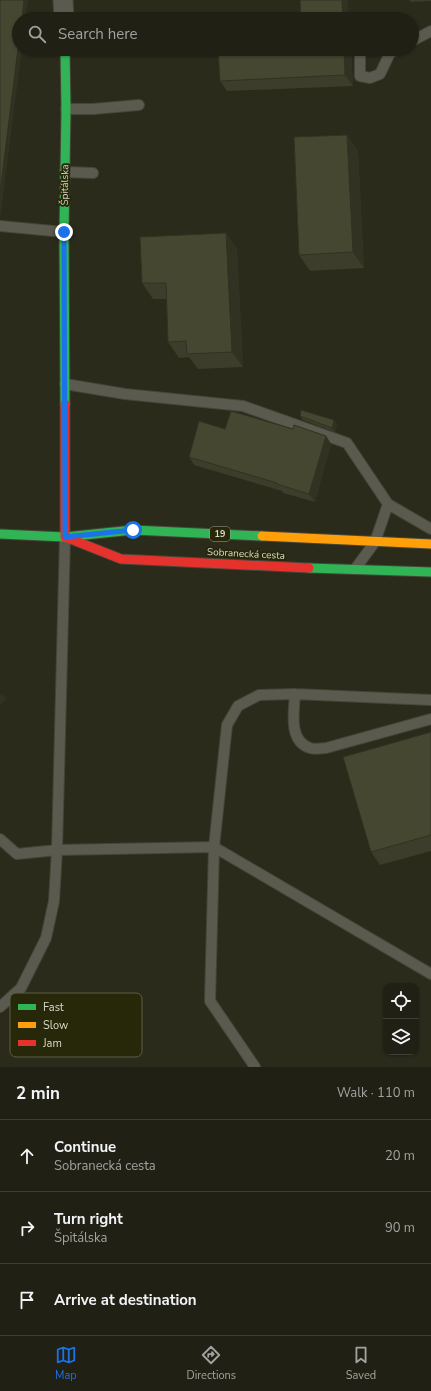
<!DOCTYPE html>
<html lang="en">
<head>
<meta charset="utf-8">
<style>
  body { margin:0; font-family:"Nunito Sans",sans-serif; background:#2d2d22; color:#f1f3f6 }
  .controls { position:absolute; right:12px; bottom:12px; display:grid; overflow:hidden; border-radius:8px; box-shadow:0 1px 3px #0004 }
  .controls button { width:36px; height:36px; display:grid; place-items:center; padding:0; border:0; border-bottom:1px solid #3d3e34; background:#202014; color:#f1f3f6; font:20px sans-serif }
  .stop { position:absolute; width:12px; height:12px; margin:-9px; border:3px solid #1a73e8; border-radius:50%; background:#fff }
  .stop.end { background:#1a73e8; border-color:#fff; box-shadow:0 1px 4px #0008 }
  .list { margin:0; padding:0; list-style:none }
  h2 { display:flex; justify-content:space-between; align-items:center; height:52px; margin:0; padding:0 16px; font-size:17px }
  h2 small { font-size:13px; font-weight:400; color:#a2a3a0 }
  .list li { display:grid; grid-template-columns:26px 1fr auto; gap:12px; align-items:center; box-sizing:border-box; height:72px; padding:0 16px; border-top:1px solid #3d3e34 }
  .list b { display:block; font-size:15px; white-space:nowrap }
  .list p { margin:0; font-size:13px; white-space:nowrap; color:#a2a3a0 }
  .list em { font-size:13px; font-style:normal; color:#a2a3a0 }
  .icon { flex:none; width:22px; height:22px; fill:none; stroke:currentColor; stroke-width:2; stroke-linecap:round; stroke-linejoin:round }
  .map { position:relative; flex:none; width:431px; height:1067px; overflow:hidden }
  .search { position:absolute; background:#202014; box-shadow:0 1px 3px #0004; left:12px; right:12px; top:12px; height:44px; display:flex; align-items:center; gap:10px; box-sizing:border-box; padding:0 14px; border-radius:22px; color:#a2a3a0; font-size:15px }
  .sheet { height:268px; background:#202014 }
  nav { display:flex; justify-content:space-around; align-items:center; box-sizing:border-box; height:56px; border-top:1px solid #3d3e34; background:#202014; font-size:11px; color:#a2a3a0 }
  nav a { display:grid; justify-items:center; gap:2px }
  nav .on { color:#1a73e8 }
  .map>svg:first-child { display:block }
</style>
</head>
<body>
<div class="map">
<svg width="431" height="1067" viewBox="0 0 431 1067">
  <rect width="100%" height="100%" fill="#2a2b1b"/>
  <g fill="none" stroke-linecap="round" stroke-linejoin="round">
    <g stroke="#454639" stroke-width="12">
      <path id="lane" d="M 412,41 L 431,31
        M 360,49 L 360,76 L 370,78 L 380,74 L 390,53 L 398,49
        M 66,109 L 93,109 L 139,105
        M 65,172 L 93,173
        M 0,226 L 64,232
        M 65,384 L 125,394 L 243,406 L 347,443 L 388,504 L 431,529
        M 355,569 L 375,542 L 388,504
        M 295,694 C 294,711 288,741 310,748 C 314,750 321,748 326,748 L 431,719
        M 0,839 L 17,854 L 57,850 L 214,847 L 431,974
        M 0,1007 L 21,988 L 46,938 L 54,901 L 57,850 L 65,537
        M 255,1067 L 210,1001 L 214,847 L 227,725 L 238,706 L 259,695 L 295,694 L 431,700"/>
    </g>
    <g stroke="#454639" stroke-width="21">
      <path id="street" d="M 63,0 L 64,19"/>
    </g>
    <g stroke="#454639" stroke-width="11">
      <path id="fast" d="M 65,404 L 64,232 L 66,109 L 65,49
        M 0,534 L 65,537 L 133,530 L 262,536
        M 309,568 L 431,572"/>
    </g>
    <g stroke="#454639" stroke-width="11">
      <path id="slow" d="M 262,536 L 431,544"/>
    </g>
    <g stroke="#454639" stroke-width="11">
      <path id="jam" d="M 65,404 L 65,537
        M 68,538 L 121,559 L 309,568"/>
    </g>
    <use href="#lane" stroke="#5a5b4e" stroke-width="10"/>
    <use href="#street" stroke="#5a5b4e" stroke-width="19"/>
    <use href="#fast" stroke="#30b455" stroke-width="9"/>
    <use href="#slow" stroke="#ff9f0a" stroke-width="9"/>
    <use href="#jam" stroke="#e5322d" stroke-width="9"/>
  </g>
  <path fill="#3c3d2a" d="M 409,0 L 431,0 L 431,1 L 411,2 Z
    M 218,49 L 351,49 L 353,86 L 227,91 L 220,81 Z
    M 347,135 L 358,151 L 364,268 L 310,271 L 299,255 Z
    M 226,233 L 237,249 L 243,367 L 198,369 L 189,357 L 179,358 L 168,342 L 167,299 L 153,299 L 142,283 Z
    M 300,416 L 334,420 L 337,424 L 335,432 L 303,420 Z
    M 225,429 L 293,429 L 326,436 L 331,444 L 315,502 L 283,493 L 282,491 L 194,465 L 189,457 Z
    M 431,732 L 431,851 L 380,865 L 371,852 Z"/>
  <path fill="#313222" d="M 24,0 L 28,0 L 25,19 L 22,19 Z
    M 342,0 L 348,0 L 349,19 L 343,19 Z
    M 19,40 L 19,49 L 22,49 L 0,220 L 0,193 Z
    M 344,49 L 351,49 L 353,86 L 345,75 Z
    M 347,135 L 358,151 L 364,268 L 353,252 Z
    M 226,233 L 237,249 L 243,367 L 232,352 Z
    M 334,420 L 337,424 L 335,432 L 332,428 Z
    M 326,436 L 331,444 L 315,502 L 309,494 Z
    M 2,693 L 6,699 L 0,705 L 0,695 Z"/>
  <path fill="#464731" stroke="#313222" d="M 0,0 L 24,0 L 22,19 L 19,19 L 19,40 L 0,193 Z
    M 300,0 L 342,0 L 343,19 L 301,19 Z
    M 218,49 L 344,49 L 345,75 L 220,81 Z
    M 347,135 L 353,252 L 299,255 L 294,137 Z
    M 226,233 L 232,352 L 187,354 L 186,341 L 168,342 L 166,283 L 142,283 L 140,237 Z
    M 301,410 L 334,420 L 332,428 L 300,416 Z
    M 231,411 L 293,429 L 294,425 L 326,436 L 309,494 L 277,484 L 277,483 L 189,457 L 199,421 L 225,429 Z
    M 431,732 L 431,835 L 371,852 L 343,757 Z"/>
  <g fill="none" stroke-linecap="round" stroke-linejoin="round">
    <path stroke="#1a73e8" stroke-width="5" d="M 64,232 L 65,537 L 133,530"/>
  </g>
  <g text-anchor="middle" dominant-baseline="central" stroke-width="4" stroke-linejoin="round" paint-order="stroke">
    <rect fill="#27280a" stroke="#a2a48e" stroke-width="1" x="210" y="527" width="20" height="14" rx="3"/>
    <g font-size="9" font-weight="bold" fill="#d7d9c7">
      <text x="220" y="534">19</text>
    </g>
    <g font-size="10" fill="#d7d9c7" stroke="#27280a">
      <text transform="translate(65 185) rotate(-89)">Špitálska</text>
      <text transform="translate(246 554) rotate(3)">Sobranecká cesta</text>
    </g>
  </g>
  <rect x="10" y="993" width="132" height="64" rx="6" fill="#27280a" stroke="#5c5d43" stroke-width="1"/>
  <rect x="18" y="1004" width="18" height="6" fill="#30b455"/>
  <rect x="18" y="1022" width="18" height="6" fill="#ff9f0a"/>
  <rect x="18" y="1040" width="18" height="6" fill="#e5322d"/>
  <g font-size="11" fill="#d7d9c7">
    <text x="43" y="1011">Fast</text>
    <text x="43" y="1029">Slow</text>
    <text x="43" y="1047">Jam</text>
  </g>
</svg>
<div class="controls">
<button><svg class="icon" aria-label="locate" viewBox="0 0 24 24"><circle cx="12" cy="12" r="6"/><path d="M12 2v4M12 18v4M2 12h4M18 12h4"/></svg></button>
<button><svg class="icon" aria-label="layers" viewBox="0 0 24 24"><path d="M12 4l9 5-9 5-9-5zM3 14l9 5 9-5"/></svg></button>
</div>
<div class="stop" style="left:133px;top:530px"></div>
<div class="stop end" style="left:64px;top:232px"></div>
<div class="search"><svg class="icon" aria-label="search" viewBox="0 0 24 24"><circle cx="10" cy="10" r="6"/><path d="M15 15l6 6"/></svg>Search here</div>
</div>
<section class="sheet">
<h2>2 min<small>Walk · 110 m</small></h2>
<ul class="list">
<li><svg class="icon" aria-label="ahead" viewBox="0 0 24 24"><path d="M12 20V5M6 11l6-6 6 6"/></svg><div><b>Continue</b><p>Sobranecká cesta</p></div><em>20 m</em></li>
<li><svg class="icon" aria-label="right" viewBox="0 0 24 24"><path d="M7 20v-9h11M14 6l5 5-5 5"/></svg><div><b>Turn right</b><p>Špitálska</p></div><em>90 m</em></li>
<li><svg class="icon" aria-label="arrive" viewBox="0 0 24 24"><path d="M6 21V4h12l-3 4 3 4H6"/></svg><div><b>Arrive at destination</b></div></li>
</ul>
</section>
<nav>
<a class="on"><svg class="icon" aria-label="map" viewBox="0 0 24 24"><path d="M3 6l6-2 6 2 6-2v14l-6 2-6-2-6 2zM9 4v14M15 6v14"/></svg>Map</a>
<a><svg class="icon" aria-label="directions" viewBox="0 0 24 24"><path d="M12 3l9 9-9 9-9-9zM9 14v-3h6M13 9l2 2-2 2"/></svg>Directions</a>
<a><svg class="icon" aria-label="saved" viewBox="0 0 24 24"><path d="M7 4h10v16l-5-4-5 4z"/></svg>Saved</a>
</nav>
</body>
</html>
